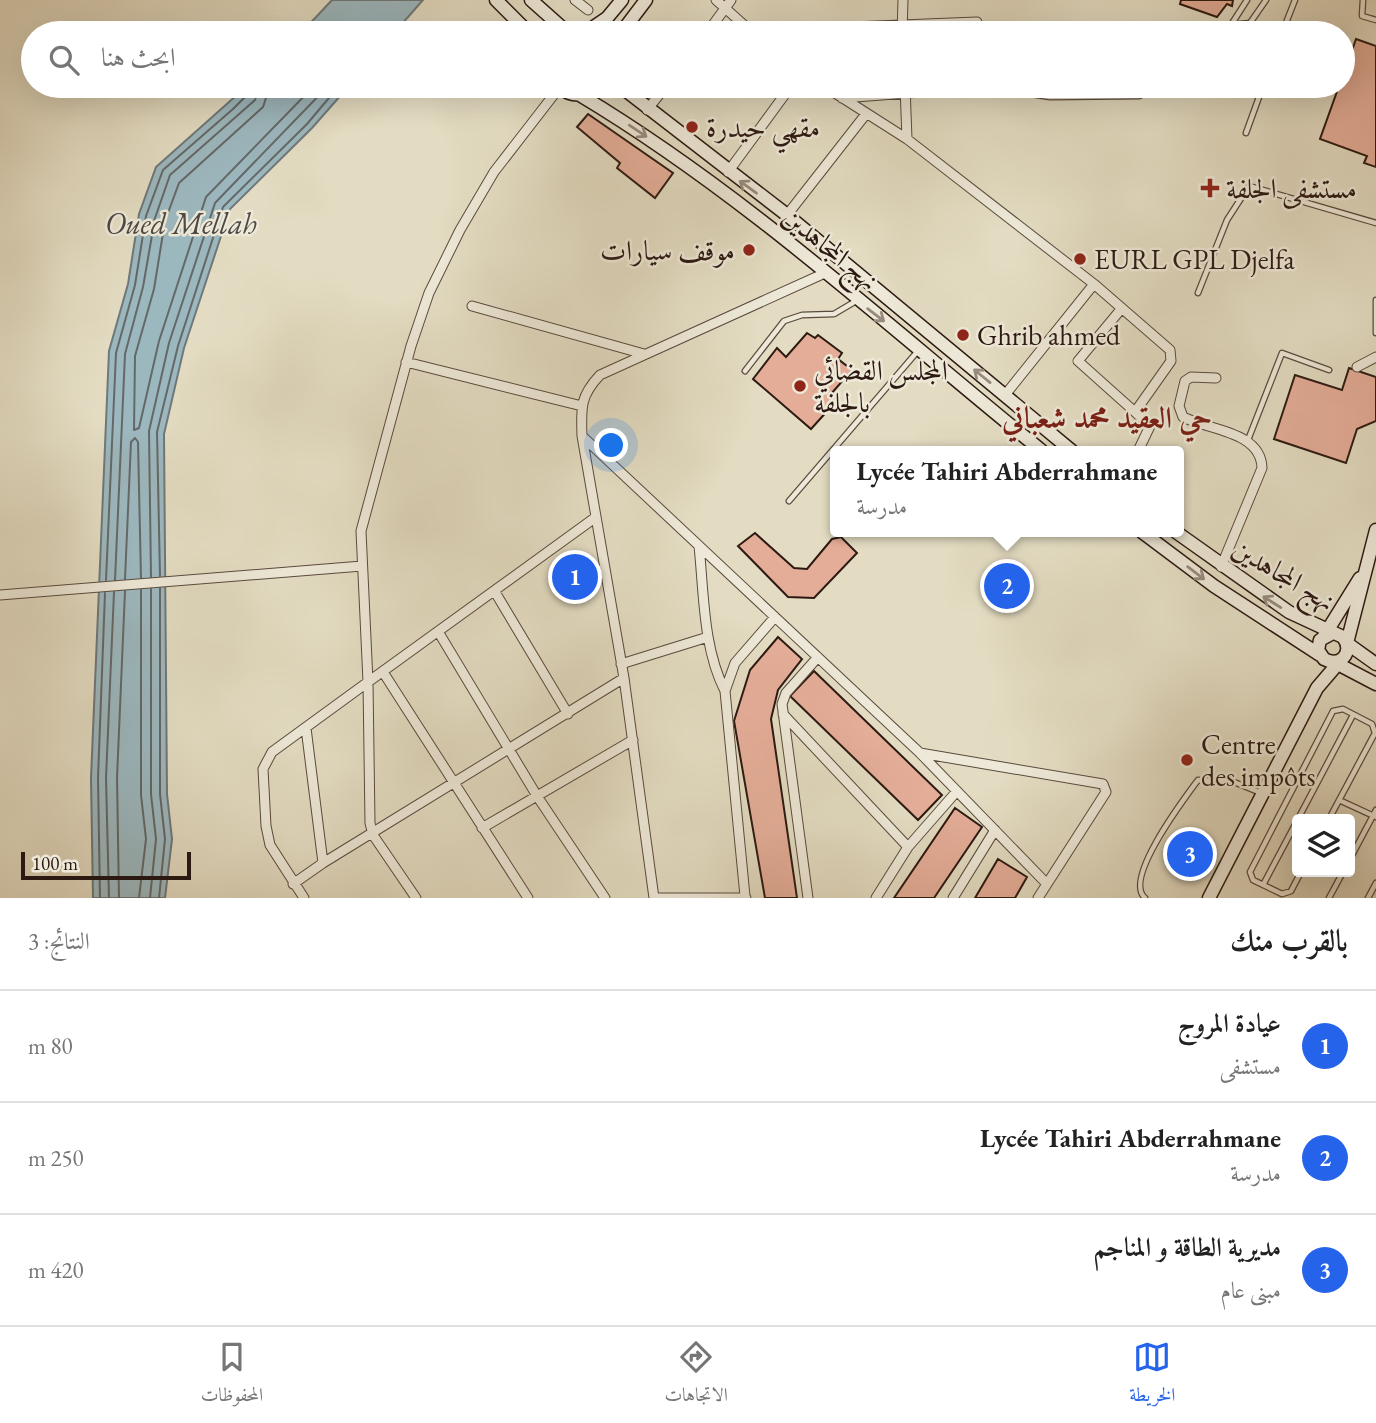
<!DOCTYPE html>
<html lang="ar">
<head>
<meta charset="utf-8">
<style>
  body { margin:0; font-family:"EB Garamond",Amiri,serif; background:#f2f2f2; color:#222; direction:rtl }
  .controls { position:absolute; right:21px; bottom:21px; display:grid; overflow:hidden; border-radius:7px; box-shadow:0 7px 28px #0002 }
  .controls button { width:63px; height:63px; display:grid; place-items:center; padding:0; border:0; border-bottom:2px solid #e0e0e0; background:#fff; color:#222; font:35px sans-serif }
  .scale { position:absolute; left:21px; bottom:18px; width:170px; box-sizing:border-box; padding-left:7px; border:4px solid #2c1912; border-top:0; font-size:19px; line-height:24px; white-space:nowrap; color:#2c1912; -webkit-text-stroke:5px #ede8d7; paint-order:stroke }
  .you { position:absolute; left:612px; top:446px; width:24px; height:24px; margin:-18px; border:5px solid #fff; border-radius:50%; background:#1a73e8; box-shadow:0 0 0 10px #1a73e833 }
  .badge { display:grid; place-items:center; width:46px; height:46px; border-radius:50%; background:#2563eb; color:#fff; font-size:23px; font-weight:700 }
  .pin { position:absolute; translate:-50% -50%; border:4px solid #fff; box-shadow:0 2px 7px #0006 }
  .popup { position:absolute; left:830px; top:446px; width:354px; height:91px; box-sizing:border-box; display:grid; place-content:center; border-radius:7px; background:#fff; filter:drop-shadow(0 2px 5px #0005); font-size:23px; white-space:nowrap; color:#767676 }
  .popup b { font-size:26px; color:#222 }
  .popup::after { content:''; position:absolute; left:50%; top:100%; margin-left:-14px; border:14px solid transparent; border-top-color:#fff }
  .list { margin:0; padding:0; list-style:none }
  h2 { display:flex; justify-content:space-between; align-items:center; height:91px; margin:0; padding:0 28px; font-size:30px }
  h2 small { font-size:23px; font-weight:400; color:#767676 }
  .list li { display:grid; grid-template-columns:46px 1fr auto; gap:21px; align-items:center; box-sizing:border-box; height:112px; padding:0 28px; border-top:2px solid #e0e0e0 }
  .list b { display:block; font-size:26px; white-space:nowrap }
  .list p { margin:0; font-size:23px; white-space:nowrap; color:#767676 }
  .list em { font-size:23px; font-style:normal; color:#767676 }
  .icon { flex:none; width:38px; height:38px; fill:none; stroke:currentColor; stroke-width:2; stroke-linecap:round; stroke-linejoin:round }
  .map { position:relative; flex:none; width:1376px; height:898px; overflow:hidden; direction:ltr }
  .search { position:absolute; background:#fff; box-shadow:0 7px 28px #0002; left:21px; right:21px; top:21px; height:77px; display:flex; align-items:center; gap:18px; box-sizing:border-box; padding:0 24px; border-radius:38px; color:#767676; font-size:26px }
  .sheet { height:427px; background:#fff }
  nav { display:flex; justify-content:space-around; align-items:center; box-sizing:border-box; height:98px; border-top:2px solid #e0e0e0; background:#fff; font-size:19px; color:#767676 }
  nav a { display:grid; justify-items:center; gap:4px }
  nav .on { color:#2563eb }
  .map>svg:first-child { display:block }
</style>
</head>
<body>
<div class="map">
<svg width="1376" height="898" viewBox="0 0 1376 898">
  <rect width="100%" height="100%" fill="#e3dcc2"/>
  <filter id="stains"><feTurbulence type="fractalNoise" baseFrequency=".00286" numOctaves="4"/><feColorMatrix values="0 0 0 0 .2 0 0 0 0 .09 0 0 0 0 .02 0 0 0 .5 -.17"/></filter>
  <radialGradient id="worn" r=".72"><stop offset=".6" stop-color="#630" stop-opacity="0"/><stop offset="1" stop-color="#630" stop-opacity=".3"/></radialGradient>
  <path fill="#9cb8bf" stroke="#6f787a" stroke-width="2" d="M 332,0 L 423,0 L 394,33 L 301,33 Z
    M 247,86 L 349,86 L 312,128 L 230,209 L 184,348 L 164,434 L 167,794 L 172,839 L 165,898 L 93,898 L 91,778 L 109,351 L 128,284 L 139,214 L 156,167 Z"/>
  <g fill="none" stroke-linecap="round" stroke-linejoin="round">
    <path stroke="#646868" stroke-width="2" d="M 270,86 L 263,107 L 179,183 L 165,221 L 154,289 L 135,356 L 134,430 L 139,428 L 159,341 L 206,197 L 314,86
      M 160,576 L 157,432 L 178,346 L 223,207 L 307,124 L 339,86
      M 151,577 L 149,431 L 169,343 L 215,203 L 328,86
      M 125,579 L 131,442 L 135,438 L 138,442 L 141,578
      M 106,580 L 116,353 L 135,285 L 146,216 L 163,170 L 233,109 L 249,93 L 251,86
      M 115,580 L 125,354 L 143,287 L 155,218 L 170,175 L 255,100 L 260,86
      M 100,898 L 98,778 L 105,593
      M 109,898 L 106,778 L 114,592
      M 119,898 L 117,778 L 125,591
      M 139,898 L 146,839 L 141,795 L 141,590
      M 150,898 L 156,839 L 151,794 L 151,589
      M 159,898 L 165,839 L 160,794 L 160,588"/>
  </g>
  <path fill="#e4ad98" stroke="#2c1912" stroke-width="2" d="M 1181,0 L 1233,0 L 1232,6 L 1227,4 L 1217,17 L 1180,4 Z
    M 1356,39 L 1376,46 L 1376,167 L 1364,163 L 1367,156 L 1320,139 L 1339,86 L 1343,86 L 1343,76 Z
    M 588,114 L 673,173 L 655,198 L 617,168 L 620,163 L 577,127 Z
    M 807,333 L 815,338 L 818,335 L 842,353 L 838,359 L 852,370 L 831,394 L 839,398 L 811,429 L 753,379 L 777,348 L 786,357 Z
    M 1349,368 L 1376,377 L 1376,421 L 1357,429 L 1346,463 L 1274,439 L 1295,375 L 1342,390 Z
    M 755,533 L 794,568 L 807,569 L 832,539 L 841,537 L 857,553 L 814,598 L 788,597 L 738,546 Z
    M 778,637 L 802,659 L 778,690 L 771,719 L 797,898 L 765,898 L 734,721 L 750,670 Z
    M 814,671 L 942,795 L 918,820 L 790,696 Z
    M 955,808 L 982,827 L 934,898 L 894,898 Z
    M 998,859 L 1027,877 L 1015,898 L 975,898 Z"/>
  <g fill="none" stroke-linecap="round" stroke-linejoin="round">
    <g stroke="#5a4a3e" stroke-width="7">
      <path id="lane" d="M 1247,0 L 1231,25 L 1250,23 L 1266,0
        M 1363,0 L 1362,16 L 1376,20
        M 1225,33 L 1231,25
        M 1282,33 L 1295,0
        M 1018,92 L 1050,97 L 1139,96 L 1162,86
        M 1246,133 L 1263,86
        M 1198,293 L 1227,220 L 1249,186 L 1376,223
        M 1376,300 L 1376,333
        M 745,371 L 784,321 L 802,315 L 834,314 L 856,301
        M 1248,440 L 1282,353 L 1329,370
        M 789,501 L 917,352
        M 1339,800 L 1376,817
        M 1298,819 L 1353,715
        M 1350,859 L 1376,810
        M 1301,872 L 1291,891 L 1282,894 L 1253,880 L 1250,872 L 1333,711 L 1343,709 L 1372,724 L 1375,733 L 1329,819
        M 1263,885 L 1297,821
        M 1145,898 C 1123,879 1184,799 1198,780 L 1234,782 L 1261,793
        M 1329,898 L 1343,872
        M 1368,898 L 1376,883"/>
    </g>
    <g stroke="#5a4a3e" stroke-width="11">
      <path id="street" d="M 575,0 L 588,10
        M 716,0 L 753,33
        M 751,31 L 977,22
        M 707,33 L 731,0
        M 902,33 L 903,0
        M 824,86 L 907,139 L 1094,284 L 1170,350 L 1171,361 L 1135,412 L 1150,426 L 1138,451
        M 905,86 L 907,139
        M 559,88 L 494,172 L 460,230 L 429,293 L 411,346 L 361,531 L 368,682 L 596,517
        M 842,98 L 987,87
        M 647,110 L 666,86
        M 728,172 L 791,86
        M 787,215 L 866,114
        M 472,306 L 644,354
        M 1122,308 L 1078,361 L 1135,412
        M 406,362 L 582,406
        M 1357,367 L 1376,357
        M 1216,378 L 1191,377 L 1185,381 L 1179,406 L 1183,417 C 1208,430 1261,431 1262,468 L 1221,567
        M 1005,395 L 1094,284
        M 582,436 L 920,753 L 1047,884
        M 699,546 C 704,594 703,648 725,691
        M 495,592 L 568,714
        M 0,595 L 362,566
        M 439,633 L 537,796 L 605,898
        M 621,664 L 708,637
        M 383,672 L 528,898
        M 783,714 L 908,847
        M 306,728 L 323,863 L 624,678
        M 920,753 L 1103,784 L 1106,792 L 1038,898
        M 482,828 L 633,740
        M 293,884 L 323,863
        M 745,896 L 725,691 L 735,663 L 775,617
        M 304,898 L 270,845 L 266,826 L 263,769 L 272,752 L 368,682 L 370,823 L 373,835 L 416,898
        M 654,898 L 624,678 L 582,436 C 581,408 580,396 600,375 L 825,273
        M 656,898 L 746,898
        M 808,898 L 782,704 L 786,693 L 818,657
        M 876,898 L 908,847 L 957,791
        M 953,898 L 995,830"/>
    </g>
    <g stroke="#2c1912" stroke-width="15">
      <path id="secondary" d="M 496,0 L 529,33
        M 531,0 L 568,33
        M 585,33 L 607,18 L 622,0
        M 621,33 L 646,0
        M 557,86 C 571,97 586,98 600,86
        M 620,86 L 787,215 L 1072,451
        M 580,95 C 747,195 892,330 1042,451
        M 1142,532 L 1214,586 L 1320,655
        M 1176,532 L 1289,612 L 1343,637 C 1354,652 1341,668 1324,659 L 1318,650 L 1320,640 L 1333,633
        M 1324,636 L 1360,578
        M 1347,643 L 1376,530
        M 1348,644 L 1376,664
        M 1334,662 L 1376,684
        M 1209,898 L 1317,688 L 1341,660"/>
    </g>
    <use href="#lane" stroke="#ede8d7" stroke-width="4.5"/>
    <use href="#street" stroke="#ede8d7" stroke-width="9"/>
    <use href="#secondary" stroke="#ede8d7" stroke-width="12"/>
  </g>
  <defs><path id="oneway-shaft" d="M-6 0H5M1.5-3L5.5 0L1.5 3" fill="none" stroke-width="1.6" stroke-linecap="round" stroke-linejoin="round" transform="scale(1.75)"/></defs>
  <g stroke="#968b7e">
    <use href="#oneway-shaft" transform="translate(638 131) rotate(34)"/>
    <use href="#oneway-shaft" transform="translate(748 187) rotate(-144)"/>
    <use href="#oneway-shaft" transform="translate(876 315) rotate(37)"/>
    <use href="#oneway-shaft" transform="translate(982 376) rotate(-141)"/>
    <use href="#oneway-shaft" transform="translate(1196 573) rotate(37)"/>
    <use href="#oneway-shaft" transform="translate(1272 602) rotate(-148)"/>
  </g>
  <g fill="#8f2418" stroke="#ede8d7" stroke-width="2.5">
    <circle cx="692" cy="127" r="7"/>
    <path d="M1206.5 177.5h7v7h7v7h-7v7h-7v-7h-7v-7h7z"/>
    <circle cx="749" cy="250" r="7"/>
    <circle cx="1080" cy="259" r="7"/>
    <circle cx="963" cy="335" r="7"/>
    <circle cx="800" cy="386" r="7"/>
    <circle cx="1187" cy="760" r="7"/>
  </g>
  <g text-anchor="middle" dominant-baseline="central" stroke-width="5" stroke-linejoin="round" paint-order="stroke">
    <g font-size="28" fill="#2c1912" stroke="#ede8d7" text-anchor="start">
      <text x="706" y="127">مقهي حيدرة</text>
      <text x="1226" y="188">مستشفى الجلفة</text>
      <text x="735" y="250" text-anchor="end">موقف سيارات</text>
      <text x="1094" y="259">EURL GPL Djelfa</text>
      <text x="977" y="335">Ghrib ahmed</text>
      <text x="814" y="370">المجلس القضائي<tspan x="814" dy="32">بالجلفة</tspan></text>
      <text x="1201" y="744">Centre<tspan x="1201" dy="32">des impôts</tspan></text>
    </g>
    <g font-size="28" fill="#2c1912" stroke="#ede8d7">
      <text transform="translate(831 248) rotate(39)">نهج المجاهدين</text>
      <text transform="translate(1284 574) rotate(31)">نهج المجاهدين</text>
    </g>
    <g font-size="30" font-style="italic" fill="#4e4946" stroke="#ede8d7">
      <text x="181" y="223">Oued Mellah</text>
    </g>
    <g font-size="30" font-weight="bold" fill="#7a1f14" stroke="#ede8d7">
      <text x="1107" y="417">حي العقيد محمد شعباني</text>
    </g>
  </g>
  <rect width="100%" height="100%" filter="url(#stains)"/>
  <rect width="100%" height="100%" fill="url(#worn)"/>
</svg>
<div class="controls">
<button><svg class="icon" aria-label="layers" viewBox="0 0 24 24"><path d="M12 4l9 5-9 5-9-5zM3 14l9 5 9-5"/></svg></button>
</div>
<div class="scale">100 m</div>
<div class="you"></div>
<div class="pin badge" style="left:575px;top:577px">1</div>
<div class="pin badge" style="left:1007px;top:586px">2</div>
<div class="popup"><b>Lycée Tahiri Abderrahmane</b>مدرسة</div>
<div class="pin badge" style="left:1190px;top:854px">3</div>
<div class="search"><svg class="icon" aria-label="search" viewBox="0 0 24 24"><circle cx="10" cy="10" r="6"/><path d="M15 15l6 6"/></svg>ابحث هنا</div>
</div>
<section class="sheet">
<h2>بالقرب منك<small>النتائج: 3</small></h2>
<ul class="list">
<li><span class="badge">1</span><div><b>عيادة المروج</b><p>مستشفى</p></div><em>80 m</em></li>
<li><span class="badge">2</span><div><b>Lycée Tahiri Abderrahmane</b><p>مدرسة</p></div><em>250 m</em></li>
<li><span class="badge">3</span><div><b>مديرية الطاقة و المناجم</b><p>مبنى عام</p></div><em>420 m</em></li>
</ul>
</section>
<nav>
<a class="on"><svg class="icon" aria-label="map" viewBox="0 0 24 24"><path d="M3 6l6-2 6 2 6-2v14l-6 2-6-2-6 2zM9 4v14M15 6v14"/></svg>الخريطة</a>
<a><svg class="icon" aria-label="directions" viewBox="0 0 24 24"><path d="M12 3l9 9-9 9-9-9zM9 14v-3h6M13 9l2 2-2 2"/></svg>الاتجاهات</a>
<a><svg class="icon" aria-label="saved" viewBox="0 0 24 24"><path d="M7 4h10v16l-5-4-5 4z"/></svg>المحفوظات</a>
</nav>
</body>
</html>
